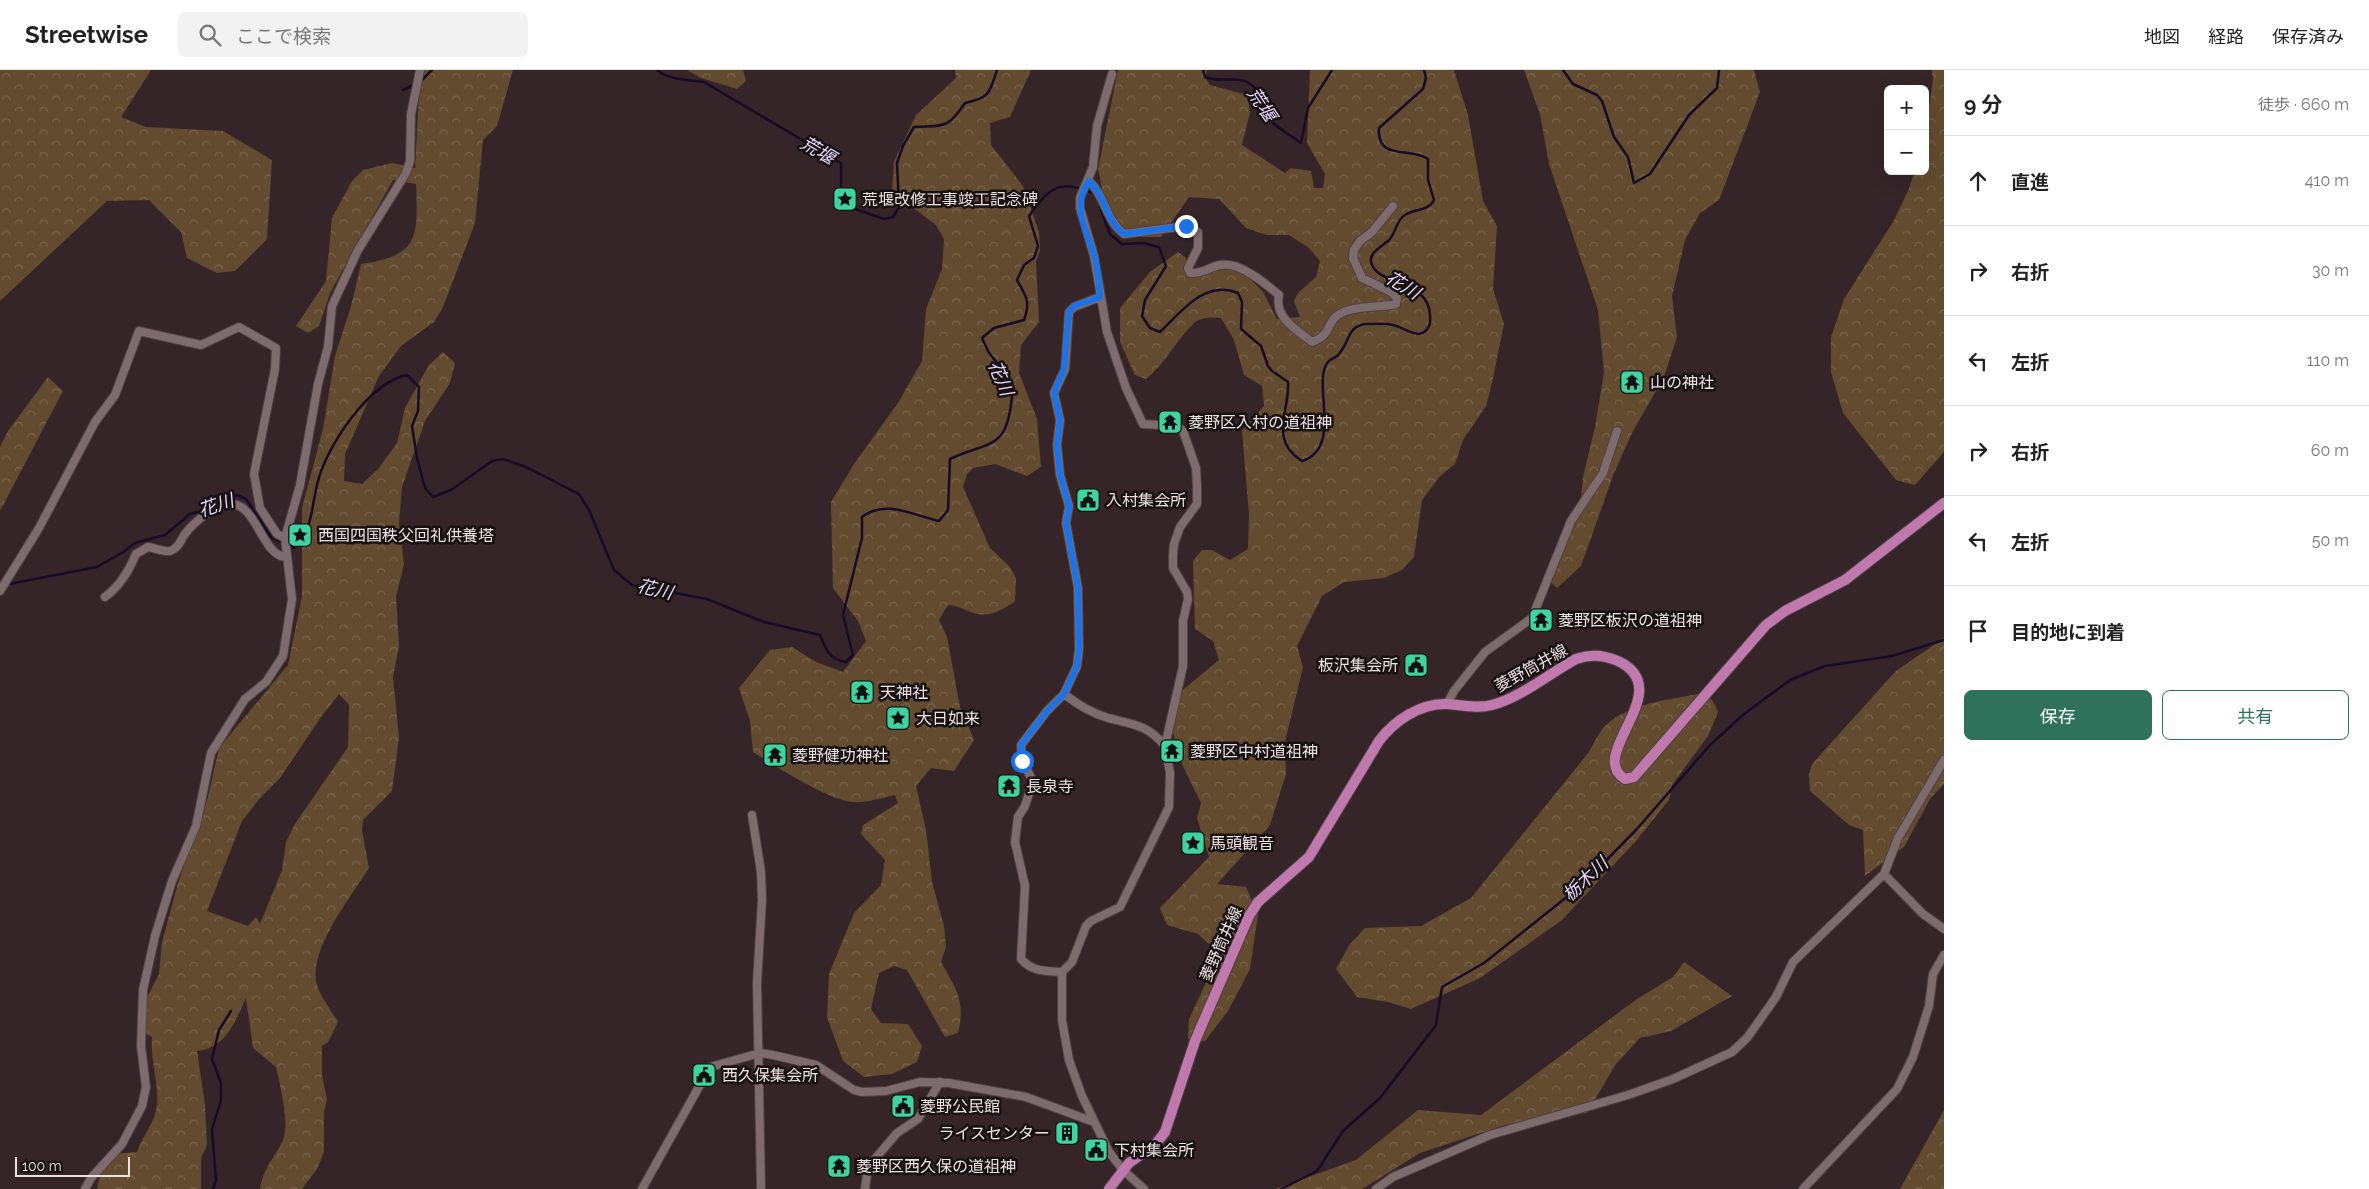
<!DOCTYPE html>
<html lang="ja">
<head>
<meta charset="utf-8">
<style>
  body { margin:0; font-family:Raleway,"Noto Sans JP",sans-serif; background:#f2f2f2; color:#222 }
  .controls { position:absolute; right:15px; top:15px; display:grid; overflow:hidden; border-radius:8px; box-shadow:0 5px 20px #0002 }
  .controls button { width:45px; height:45px; display:grid; place-items:center; padding:0; border:0; border-bottom:1px solid #e0e0e0; background:#fff; color:#222; font:25px sans-serif }
  .scale { position:absolute; left:15px; bottom:12px; width:115px; box-sizing:border-box; padding-left:5px; border:2px solid #ece1e2; border-top:0; font-size:14px; line-height:18px; white-space:nowrap; color:#ece1e2; -webkit-text-stroke:4px #181112; paint-order:stroke }
  .stop { position:absolute; width:15px; height:15px; margin:-11px; border:4px solid #1a73e8; border-radius:50%; background:#fff }
  .stop.end { background:#1a73e8; border-color:#fff; box-shadow:0 1px 5px #0008 }
  .list { margin:0; padding:0; list-style:none }
  h2 { display:flex; justify-content:space-between; align-items:center; height:65px; margin:0; padding:0 20px; font-size:21px }
  h2 small { font-size:16px; font-weight:400; color:#767676 }
  .list li { display:grid; grid-template-columns:32px 1fr auto; gap:15px; align-items:center; box-sizing:border-box; height:90px; padding:0 20px; border-top:1px solid #e0e0e0 }
  .list b { display:block; font-size:19px; white-space:nowrap }
  .list em { font-size:16px; font-style:normal; color:#767676 }
  .actions { display:flex; gap:10px; padding:15px 20px }
  .actions a { flex:1; padding:11px 0; border:1px solid #2f725c; border-radius:8px; text-align:center; font-size:18px; color:#2f725c }
  .actions .main { background:#2f725c; color:#fff }
  .icon { flex:none; width:28px; height:28px; fill:none; stroke:currentColor; stroke-width:2; stroke-linecap:round; stroke-linejoin:round }
  .map { position:relative; flex:none; width:1944px; height:1119px; overflow:hidden }
  header { display:flex; align-items:center; gap:30px; box-sizing:border-box; height:70px; padding:0 25px; background:#fff; border-bottom:1px solid #e0e0e0 }
  header strong { font-size:24px }
  nav { display:flex; gap:28px; margin-inline-start:auto; font-size:18px }
  .search { width:350px; height:45px; background:#f2f2f2; display:flex; align-items:center; gap:12px; box-sizing:border-box; padding:0 18px; border-radius:8px; color:#767676; font-size:19px }
  main { display:flex }
  aside { flex:1; background:#fff }
  .map>svg:first-child { display:block }
</style>
</head>
<body>
<header>
<strong>Streetwise</strong>
<div class="search"><svg class="icon" aria-label="search" viewBox="0 0 24 24"><circle cx="10" cy="10" r="6"/><path d="M15 15l6 6"/></svg>ここで検索</div>
<nav><a>地図</a><a>経路</a><a>保存済み</a></nav>
</header>
<main>
<div class="map">
<svg width="1944" height="1119" viewBox="0 0 1944 1119">
  <defs>
    <pattern id="forest-crowns" width="20" height="18" patternUnits="userSpaceOnUse" patternTransform="scale(1.25)"><rect width="20" height="18" fill="#624b2f"/><path d="M2 6a3 3 0 1 1 6 0M12 15a3 3 0 1 1 6 0" fill="none" stroke="#79654d"/></pattern>
  </defs>
  <rect width="100%" height="100%" fill="#352528"/>
  <path fill="url(#forest-crowns)" fill-rule="evenodd" d="M 0,0 L 151,0 L 121,47 L 146,57 L 223,61 L 272,90 L 267,169 L 235,201 L 217,203 L 187,188 L 181,162 L 149,130 L 107,131 L 0,231 Z
    M 423,0 L 513,0 L 497,56 L 483,70 L 475,153 L 443,237 L 434,252 L 401,276 L 379,306 L 345,384 L 344,411 L 362,414 L 378,399 L 397,373 L 405,338 L 429,295 L 443,282 L 455,293 L 450,313 L 425,351 L 402,417 L 399,453 L 404,494 L 396,527 L 399,576 L 393,607 L 399,668 L 392,721 L 363,750 L 362,760 L 369,798 C 351,827 307,881 317,915 C 321,928 332,941 338,952 L 328,972 L 322,976 L 322,1006 L 327,1029 L 324,1042 L 324,1082 L 317,1099 L 302,1119 L 260,1119 C 262,1100 275,1087 283,1070 C 290,1054 280,1015 276,997 L 253,978 L 246,928 C 235,952 226,978 197,981 L 205,1035 L 207,1075 L 201,1088 L 201,1119 L 97,1119 L 103,1090 L 113,1084 L 137,1082 C 142,1066 155,1053 157,1035 C 159,1014 150,990 152,967 L 142,961 L 141,939 L 159,904 L 162,872 L 178,813 L 208,727 L 219,678 L 288,595 L 302,526 L 302,438 L 323,359 L 335,286 L 351,236 L 361,194 C 420,186 418,166 416,114 L 393,110 L 330,223 L 319,256 L 308,263 L 296,256 L 326,211 L 332,148 L 352,111 L 363,100 L 392,93 L 415,98 L 419,24 ZM 339,624 L 349,635 L 348,677 L 295,754 L 286,772 L 282,800 L 260,854 L 256,847 L 248,856 L 207,841 L 242,751 L 260,728 L 280,708 L 321,647 Z
    M 687,0 L 743,0 L 746,11 L 737,19 L 701,8 Z
    M 955,0 L 1031,0 L 1010,47 L 990,53 L 991,75 L 1023,116 L 1039,162 L 1040,180 L 1036,192 L 1039,252 L 1021,275 L 1019,303 L 1037,349 L 1041,397 L 1027,406 L 995,394 L 973,398 L 967,404 L 963,417 L 990,478 L 1010,497 L 1016,508 L 1015,531 C 1005,538 992,547 978,544 C 967,542 959,535 948,535 L 939,550 L 947,567 L 960,637 L 974,670 L 954,701 L 931,698 L 916,716 L 926,760 L 932,812 L 944,856 L 946,877 L 941,892 C 956,918 966,932 958,963 L 945,967 L 907,900 L 894,896 L 879,903 L 871,939 L 881,953 L 908,954 L 922,976 L 917,992 L 892,1004 L 864,1007 L 843,991 L 827,947 L 829,904 L 854,843 L 881,815 L 885,790 L 861,764 L 863,755 L 898,733 L 895,725 C 882,728 866,733 853,732 C 830,731 773,695 753,682 L 750,651 L 739,618 L 770,580 L 792,577 L 816,592 L 843,602 L 866,571 L 858,551 L 833,518 L 831,432 L 854,394 L 898,333 L 922,291 L 926,239 L 942,199 L 944,169 L 936,155 L 892,122 L 894,92 L 916,45 L 956,8 Z
    M 1118,0 L 1207,0 L 1205,7 L 1210,15 L 1247,25 L 1250,42 L 1242,75 L 1285,103 L 1291,98 L 1311,101 L 1314,118 L 1323,118 L 1325,104 L 1307,73 L 1310,0 L 1454,0 L 1468,45 L 1483,131 L 1497,156 L 1493,219 L 1504,254 L 1492,313 L 1486,336 L 1463,370 L 1455,394 L 1440,406 L 1422,430 L 1414,487 L 1402,500 L 1384,508 L 1344,512 L 1322,526 L 1297,576 L 1303,597 L 1285,672 L 1286,704 L 1270,755 L 1217,814 L 1246,817 L 1258,844 L 1250,899 L 1228,941 L 1205,971 L 1188,969 L 1189,949 L 1205,915 L 1212,877 L 1198,864 L 1167,855 L 1160,838 L 1209,787 L 1197,748 L 1201,733 L 1180,690 L 1170,650 L 1180,622 L 1219,590 L 1213,571 L 1195,559 L 1193,491 L 1202,480 L 1212,480 L 1230,490 L 1248,479 L 1249,444 L 1242,361 L 1264,336 L 1262,316 L 1244,305 L 1234,270 L 1221,248 C 1213,247 1201,247 1194,253 C 1176,270 1166,293 1146,309 L 1135,305 L 1120,272 L 1120,238 L 1150,202 L 1178,182 L 1185,187 L 1193,203 L 1240,198 L 1263,222 L 1277,249 L 1300,247 L 1294,231 L 1298,223 L 1316,207 L 1320,191 L 1309,178 L 1289,165 L 1267,165 L 1246,158 L 1219,129 L 1189,127 L 1161,167 L 1142,167 L 1125,159 L 1107,143 L 1098,99 Z
    M 1524,0 L 1754,0 L 1760,22 L 1719,130 L 1700,143 L 1685,170 L 1672,226 L 1677,267 L 1664,307 L 1633,361 L 1614,403 L 1581,496 L 1557,518 L 1550,511 L 1580,438 L 1583,407 L 1595,357 L 1604,302 L 1598,240 L 1549,94 L 1540,44 Z
    M 1932,0 L 1944,0 L 1944,382 L 1915,415 L 1896,410 L 1843,343 L 1831,302 L 1831,267 L 1844,229 L 1893,152 L 1908,121 L 1915,101 L 1925,101 L 1925,61 L 1933,10 Z
    M 48,307 L 63,321 L 0,441 L 0,377 L 8,361 Z
    M 1944,568 L 1944,714 L 1930,729 L 1904,777 L 1865,806 L 1863,760 L 1849,755 L 1810,721 L 1809,705 L 1812,694 L 1896,601 Z
    M 1698,624 C 1711,625 1713,630 1718,642 L 1708,666 L 1672,715 L 1669,730 L 1635,772 L 1562,850 L 1480,908 L 1411,939 L 1388,932 L 1357,927 L 1336,899 L 1350,874 L 1365,858 L 1421,856 L 1471,828 L 1589,682 C 1594,673 1599,662 1606,655 C 1630,633 1667,630 1698,624 Z
    M 1684,892 L 1732,926 L 1671,961 L 1640,968 L 1616,994 L 1587,1043 L 1505,1055 L 1420,1083 L 1362,1119 L 1275,1119 L 1356,1090 L 1418,1040 L 1481,1045 L 1637,929 L 1673,907 Z
    M 1944,1040 L 1944,1119 L 1900,1119 Z"/>
  <g fill="none" stroke-linecap="round" stroke-linejoin="round">
    <path stroke="#180b27" stroke-width="2.5" d="M 657,0 C 669,10 689,10 704,12 L 841,93 L 841,134 L 884,149 L 893,147 L 899,137 L 897,93 L 903,76 L 914,57 C 944,55 947,60 965,33 C 990,27 989,24 997,0
      M 1203,0 L 1205,7 C 1218,13 1237,6 1247,12 C 1263,21 1258,33 1265,44 C 1274,57 1289,64 1301,73 L 1308,38 L 1332,0
      M 1563,0 L 1573,14 L 1597,25 L 1602,31 L 1614,67 L 1628,87 L 1634,113 L 1650,104 L 1689,45 L 1717,18 L 1719,0
      M 421,11 L 432,0
      M 403,20 L 416,14
      M 1100,137 L 1110,164 L 1122,174 L 1144,173 L 1159,177 L 1166,196 L 1145,230 L 1142,246 L 1150,258 L 1160,262 C 1181,242 1205,209 1238,223 L 1242,232 L 1241,259 L 1261,276 L 1268,296 L 1272,301 L 1288,312 C 1290,342 1268,369 1302,391 C 1344,378 1311,311 1328,292 C 1330,289 1335,288 1337,286 C 1350,274 1346,256 1366,254 C 1374,254 1385,253 1393,255 C 1404,257 1421,273 1429,256 C 1431,252 1430,248 1430,245 C 1429,209 1376,216 1371,192 C 1369,182 1383,176 1389,170 C 1396,163 1396,150 1405,145 C 1415,138 1428,142 1434,130 L 1428,110 L 1428,89 C 1412,77 1376,91 1379,58 L 1423,19 L 1426,8 L 1424,0
      M 9,514 L 97,497 L 125,481 L 135,473 L 165,465 L 190,444 L 205,440 L 237,425 L 246,429 L 271,467 L 294,478 C 314,453 310,445 317,415 C 325,378 369,312 407,305 L 419,317 L 418,341 L 412,356 L 417,388 L 425,418 L 433,427 L 451,420 L 492,391 L 503,389 L 526,397 L 579,424 L 589,440 L 614,500 L 632,515 L 707,529 L 764,552 L 820,565 C 826,579 829,590 846,592 L 853,585 L 843,545 L 862,468 L 862,447 C 886,429 912,445 939,451 L 948,440 L 950,389 C 991,370 1007,381 1012,326 L 1000,307 L 998,294 L 989,283 L 982,268 L 994,258 L 1024,250 C 1031,230 1026,227 1017,210 L 1024,195 L 1034,188 L 1038,176 L 1029,146 C 1050,117 1060,108 1095,124
      M 213,1119 L 216,1110 L 212,1059 L 221,1030 L 221,1013 L 212,989 L 219,960 L 231,941
      M 1281,1119 L 1317,1101 L 1343,1061 L 1380,1028 L 1436,955 L 1442,917 L 1484,893 L 1583,814 L 1636,760 L 1710,675 L 1744,644 L 1790,610 L 1825,596 L 1892,586 L 1944,570"/>
    <g stroke="#4e4143" stroke-width="10">
      <path id="minor" d="M 1112,4 L 1097,56 L 1093,97 L 1080,128 L 1080,138 L 1094,186 L 1107,262 L 1126,318 L 1143,354 L 1177,356 L 1183,361 L 1196,398 L 1197,415 L 1197,434 L 1180,457 L 1174,474 L 1173,485 L 1173,498 L 1187,522 L 1188,529 L 1183,551 L 1183,596 L 1165,676 L 1170,703 L 1169,737 L 1120,837 L 1091,851 L 1086,856 L 1072,892 L 1062,902 L 1062,950 L 1069,990 L 1082,1026 L 1109,1082 L 1123,1100 L 1144,1119
        M 1089,111 C 1106,127 1105,150 1124,164 L 1186,156 L 1198,162 L 1198,178 L 1188,198 L 1190,203 C 1203,204 1209,197 1220,195 C 1239,191 1266,214 1279,225 C 1274,248 1297,260 1312,272 C 1333,264 1325,254 1338,245 C 1353,235 1379,238 1396,234 L 1397,228 L 1391,222 L 1362,208 L 1353,188 L 1354,180 L 1360,171 L 1372,162 L 1393,136
        M 0,521 L 39,458 L 95,352 L 115,325 L 139,261 L 201,275 L 239,257 L 276,278 L 275,299 L 254,404 L 260,438 L 277,464 L 285,468
        M 105,527 C 120,516 129,501 136,484 L 148,477 C 154,478 164,482 170,481 C 179,478 180,471 185,464 C 194,452 215,434 232,434 C 257,435 263,488 287,487
        M 1064,624 C 1078,635 1091,643 1108,648 C 1133,654 1148,655 1165,676
        M 1447,634 L 1454,621 L 1485,582 L 1532,548 L 1571,451 L 1603,403 L 1617,361
        M 752,745 L 761,802 L 762,830 L 757,913 L 761,1119
        M 1884,804 L 1923,844 L 1944,859
        M 1062,902 C 1045,901 1033,902 1021,889 L 1025,816 L 1015,772 L 1018,747 L 1025,736 L 1033,711 L 1022,691 L 1021,675 L 1047,641 L 1064,624 L 1077,596 L 1079,579 L 1078,518 L 1066,453 L 1069,436 L 1060,405 L 1057,375 L 1060,350 L 1054,323 L 1065,299 L 1069,242 L 1074,237 L 1100,227
        M 85,1119 L 91,1108 L 122,1074 L 142,1036 L 146,1017 L 141,976 L 143,920 L 155,866 L 172,811 L 196,756 L 211,683 L 245,629 L 266,612 L 283,586 L 292,529 L 285,468 L 300,415 L 318,314 L 328,277 L 332,236 L 358,180 L 406,103 L 410,91 L 411,44 L 420,0
        M 642,1119 L 710,997 L 760,983 L 773,985 L 816,995 L 854,1020 L 862,1022 L 886,1021 L 920,1012 L 949,1013 L 1026,1027 L 1094,1052
        M 865,1119 L 868,1097 L 897,1063 L 918,1049 L 940,1012
        M 1376,1119 L 1393,1107 L 1490,1065 L 1628,1025 L 1673,1009 L 1732,982 L 1747,968 L 1776,927 L 1793,892 L 1884,804 L 1898,768 L 1944,690
        M 1803,1119 L 1897,1019 L 1913,987 L 1929,936 L 1933,904 L 1944,885"/>
    </g>
    <g stroke="#4e4143" stroke-width="12">
      <path id="major" d="M 1109,1119 L 1129,1093 L 1155,1075 L 1165,1062 L 1195,971 L 1249,846 L 1258,832 L 1309,787 L 1379,671 C 1394,651 1420,633 1447,634 C 1462,635 1477,639 1492,635 C 1520,628 1550,603 1576,589 C 1590,584 1604,585 1618,591 C 1679,620 1585,685 1625,709 L 1634,707 L 1766,555 L 1785,541 L 1845,510 L 1944,433"/>
    </g>
    <use href="#minor" stroke="#7e6b6e" stroke-width="8"/>
    <use href="#major" stroke="#c079ad" stroke-width="10"/>
  </g>
  <g fill="none" stroke-linecap="round" stroke-linejoin="round">
    <path stroke="#1a73e8" stroke-width="6" d="M 1022,691 L 1021,675 L 1047,641 L 1064,624 L 1077,596 L 1079,579 L 1078,518 L 1066,453 L 1069,436 L 1060,405 L 1057,375 L 1060,350 L 1054,323 L 1064,299 L 1069,242 L 1074,236 L 1100,227 C 1099,213 1098,199 1094,185 C 1086,158 1071,138 1089,111 C 1106,127 1105,150 1124,164 L 1186,156"/>
  </g>
  <defs>
    <g id="sight-square" transform="scale(1.25)"><rect x="-9" y="-9" width="18" height="18" rx="4" fill="#3ed4a2" stroke="#181112"/><path d="M0-6L1.8-2.2L6-1.7L2.9 1.2L3.7 5.4L0 3.3L-3.7 5.4L-2.9 1.2L-6-1.7L-1.8-2.2Z" fill="#111"/></g>
    <g id="temple-square" transform="scale(1.25)"><rect x="-9" y="-9" width="18" height="18" rx="4" fill="#3ed4a2" stroke="#181112"/><path d="M0-6L5-2H3V0L6.5 2.5H4V6H1.5V3h-3V6H-4V2.5H-6.5L-3 0V-2H-5Z" fill="#111"/></g>
    <g id="civic-square" transform="scale(1.25)"><rect x="-9" y="-9" width="18" height="18" rx="4" fill="#3ed4a2" stroke="#181112"/><path d="M-.6-6.5H3V-4.5H.6V-3L4-1V1h2V6H-6V1h2V-1L-.6-3ZM-1.2 2.5V6h2.4V2.5Z" fill="#111"/></g>
    <g id="building-square" transform="scale(1.25)"><rect x="-9" y="-9" width="18" height="18" rx="4" fill="#3ed4a2" stroke="#181112"/><path d="M-4-6H4V6H1V3H-1V6H-4ZM-2.5-4.3h1.7v1.8h-1.7ZM.8-4.3h1.7v1.8H.8ZM-2.5-1h1.7V.8h-1.7ZM.8-1h1.7V.8H.8Z" fill="#111"/></g>
  </defs>
  <g fill-rule="evenodd">
    <use href="#sight-square" x="845" y="129"/>
    <use href="#temple-square" x="1632" y="312"/>
    <use href="#temple-square" x="1170" y="352"/>
    <use href="#civic-square" x="1088" y="430"/>
    <use href="#sight-square" x="300" y="465"/>
    <use href="#temple-square" x="1541" y="550"/>
    <use href="#civic-square" x="1416" y="595"/>
    <use href="#temple-square" x="862" y="622"/>
    <use href="#sight-square" x="898" y="648"/>
    <use href="#temple-square" x="1172" y="681"/>
    <use href="#temple-square" x="775" y="685"/>
    <use href="#temple-square" x="1009" y="716"/>
    <use href="#sight-square" x="1193" y="773"/>
    <use href="#civic-square" x="704" y="1005"/>
    <use href="#civic-square" x="903" y="1036"/>
    <use href="#building-square" x="1067" y="1063"/>
    <use href="#civic-square" x="1096" y="1080"/>
    <use href="#temple-square" x="839" y="1096"/>
  </g>
  <g text-anchor="middle" dominant-baseline="central" stroke-width="5" stroke-linejoin="round" paint-order="stroke">
    <g font-size="16" fill="#ece1e2" stroke="#181112" text-anchor="start">
      <text x="862" y="129">荒堰改修工事竣工記念碑</text>
      <text x="1650" y="312">山の神社</text>
      <text x="1188" y="352">菱野区入村の道祖神</text>
      <text x="1106" y="430">入村集会所</text>
      <text x="318" y="465">西国四国秩父回礼供養塔</text>
      <text x="1558" y="550">菱野区板沢の道祖神</text>
      <text x="1398" y="595" text-anchor="end">板沢集会所</text>
      <text x="880" y="622">天神社</text>
      <text x="916" y="648">大日如来</text>
      <text x="1190" y="681">菱野区中村道祖神</text>
      <text x="792" y="685">菱野健功神社</text>
      <text x="1026" y="716">長泉寺</text>
      <text x="1210" y="773">馬頭観音</text>
      <text x="722" y="1005">西久保集会所</text>
      <text x="920" y="1036">菱野公民館</text>
      <text x="1050" y="1063" text-anchor="end">ライスセンター</text>
      <text x="1114" y="1080">下村集会所</text>
      <text x="856" y="1096">菱野区西久保の道祖神</text>
    </g>
    <g font-size="16" fill="#ece1e2" stroke="#181112">
      <text transform="translate(1531 598) rotate(-29)">菱野筒井線</text>
      <text transform="translate(1221 874) rotate(-66)">菱野筒井線</text>
    </g>
    <g font-size="18" font-style="italic" fill="#e6d8fc" stroke="#181112">
      <text transform="translate(1262 34) rotate(56)">荒堰</text>
      <text transform="translate(818 80) rotate(30)">荒堰</text>
      <text transform="translate(1403 215) rotate(31)">花川</text>
      <text transform="translate(1001 308) rotate(67)">花川</text>
      <text transform="translate(216 435) rotate(-19)">花川</text>
      <text transform="translate(655 519) rotate(13)">花川</text>
      <text transform="translate(1585 809) rotate(-43)">栃木川</text>
    </g>
  </g>
</svg>
<div class="controls">
<button>+</button>
<button>−</button>
</div>
<div class="scale">100 m</div>
<div class="stop" style="left:1022px;top:691px"></div>
<div class="stop end" style="left:1186px;top:156px"></div>
</div>
<aside>
<h2>9 分<small>徒歩 · 660 m</small></h2>
<ul class="list">
<li><svg class="icon" aria-label="ahead" viewBox="0 0 24 24"><path d="M12 20V5M6 11l6-6 6 6"/></svg><div><b>直進</b></div><em>410 m</em></li>
<li><svg class="icon" aria-label="right" viewBox="0 0 24 24"><path d="M7 20v-9h11M14 6l5 5-5 5"/></svg><div><b>右折</b></div><em>30 m</em></li>
<li><svg class="icon" aria-label="left" viewBox="0 0 24 24"><path d="M17 20v-9H6M10 6l-5 5 5 5"/></svg><div><b>左折</b></div><em>110 m</em></li>
<li><svg class="icon" aria-label="right" viewBox="0 0 24 24"><path d="M7 20v-9h11M14 6l5 5-5 5"/></svg><div><b>右折</b></div><em>60 m</em></li>
<li><svg class="icon" aria-label="left" viewBox="0 0 24 24"><path d="M17 20v-9H6M10 6l-5 5 5 5"/></svg><div><b>左折</b></div><em>50 m</em></li>
<li><svg class="icon" aria-label="arrive" viewBox="0 0 24 24"><path d="M6 21V4h12l-3 4 3 4H6"/></svg><div><b>目的地に到着</b></div></li>
</ul>
<div class="actions"><a class="main">保存</a><a>共有</a></div>
</aside>
</main>
</body>
</html>
